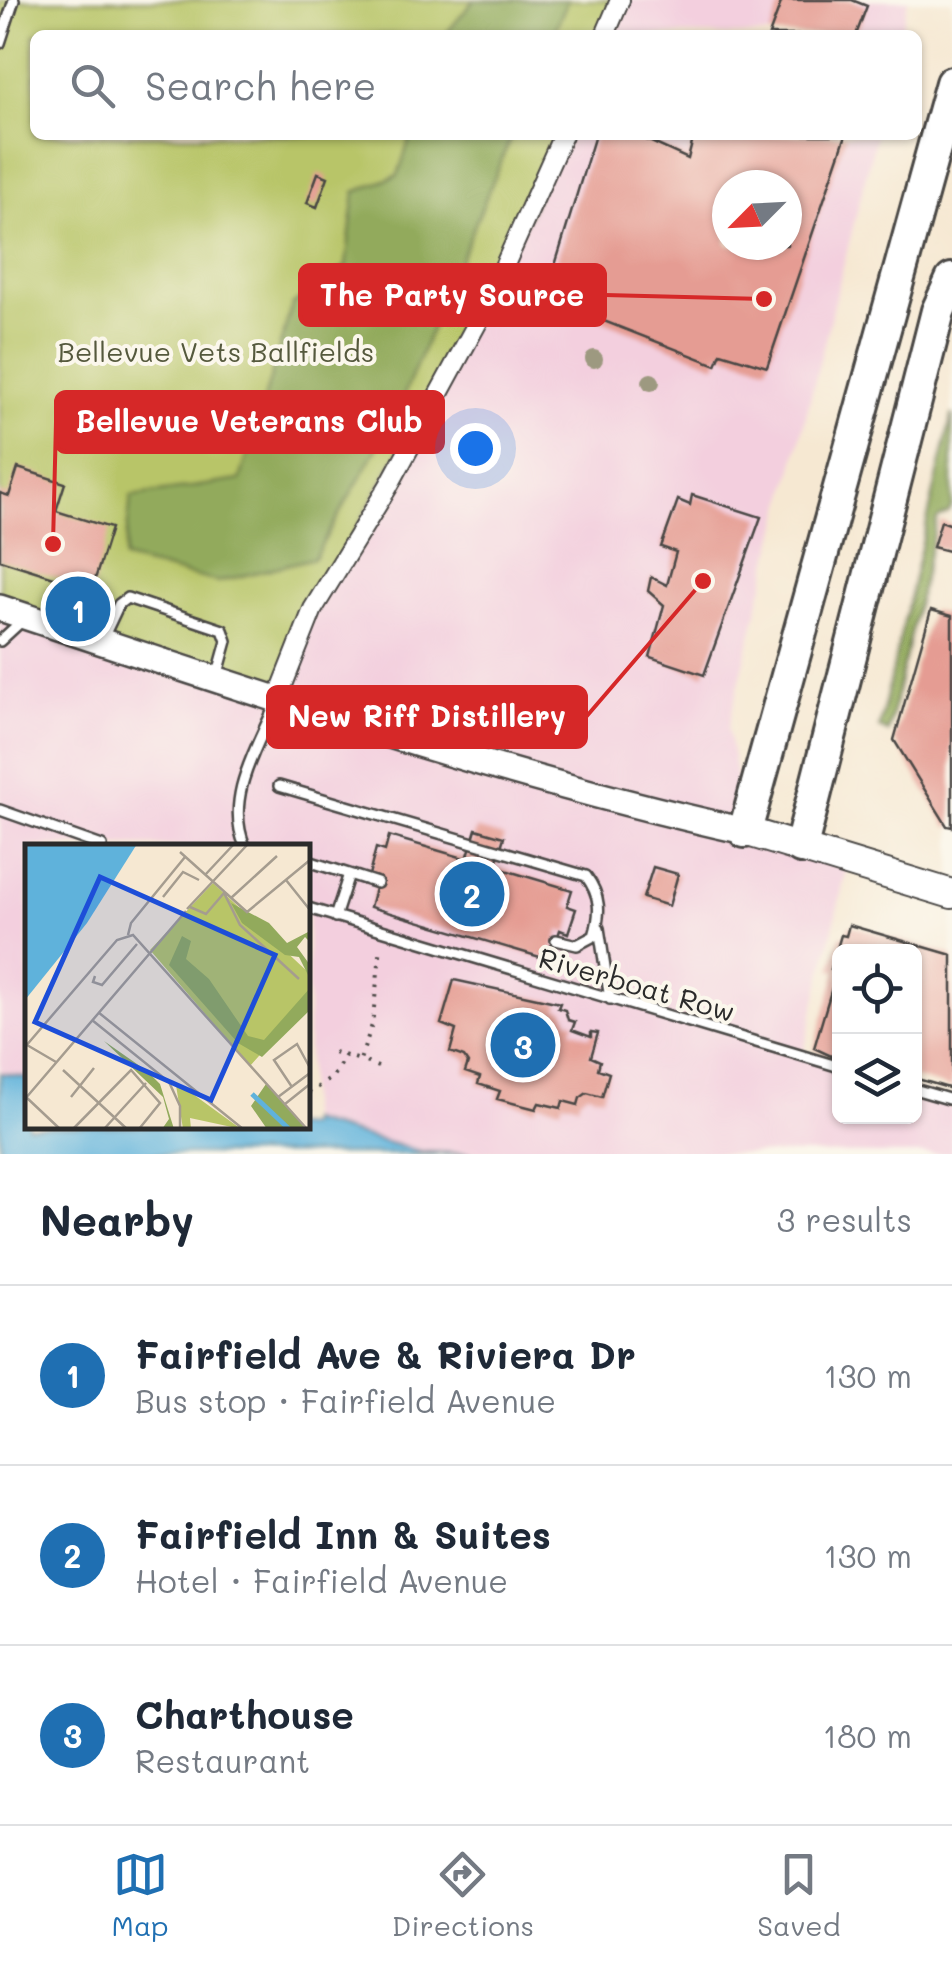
<!DOCTYPE html>
<html lang="en">
<head>
<meta charset="utf-8">
<style>
  body { margin:0; font-family:Mali,sans-serif; background:#f2f2f3; color:#1f2937 }
  .controls { position:absolute; right:30px; bottom:30px; display:grid; overflow:hidden; border-radius:15px; box-shadow:0 2px 8px #0004 }
  .controls button { width:90px; height:90px; display:grid; place-items:center; padding:0; border:0; border-bottom:2px solid #e0e1e3; background:#fff; color:#1f2937; font:50px sans-serif }
  .compass { position:absolute; left:712px; top:170px; width:90px; height:90px; border-radius:50%; background:#fff; box-shadow:0 2px 8px #0004; rotate:246deg }
  .you { position:absolute; left:475px; top:448px; width:35px; height:35px; margin:-25px; border:8px solid #fff; border-radius:50%; background:#1a73e8; box-shadow:0 0 0 15px #1a73e833 }
  .badge { display:grid; place-items:center; width:65px; height:65px; border-radius:50%; background:#1f6fb2; color:#fff; font-size:32px; font-weight:700 }
  .pin { position:absolute; translate:-50% -50%; border:5px solid #fff; box-shadow:0 2px 10px #0006 }
  .list { margin:0; padding:0; list-style:none }
  h2 { display:flex; justify-content:space-between; align-items:center; height:130px; margin:0; padding:0 40px; font-size:42px }
  h2 small { font-size:32px; font-weight:400; color:#747a83 }
  .list li { display:grid; grid-template-columns:65px 1fr auto; gap:30px; align-items:center; box-sizing:border-box; height:180px; padding:0 40px; border-top:2px solid #e0e1e3 }
  .list b { display:block; font-size:38px; white-space:nowrap }
  .list p { margin:0; font-size:32px; white-space:nowrap; color:#747a83 }
  .list em { font-size:32px; font-style:normal; color:#747a83 }
  .icon { flex:none; width:55px; height:55px; fill:none; stroke:currentColor; stroke-width:2; stroke-linecap:round; stroke-linejoin:round }
  .map { position:relative; flex:none; width:952px; height:1154px; overflow:hidden }
  .search { position:absolute; background:#fff; box-shadow:0 2px 8px #0004; left:30px; right:30px; top:30px; height:110px; display:flex; align-items:center; gap:25px; box-sizing:border-box; padding:0 35px; border-radius:15px; color:#747a83; font-size:38px }
  .sheet { height:670px; background:#fff }
  nav { display:flex; justify-content:space-around; align-items:center; box-sizing:border-box; height:140px; border-top:2px solid #e0e1e3; background:#fff; font-size:28px; color:#747a83 }
  nav a { display:grid; justify-items:center; gap:5px }
  nav .on { color:#1f6fb2 }
  .map>svg:first-child { display:block }
</style>
</head>
<body>
<div class="map">
<svg width="952" height="1154" viewBox="0 0 952 1154">
  <rect width="100%" height="100%" fill="#fbf7ec"/>
  <filter id="ink" filterUnits="userSpaceOnUse"><feTurbulence type="fractalNoise" baseFrequency=".01" numOctaves="2"/><feDisplacementMap in="SourceGraphic" scale="20" xChannelSelector="R" yChannelSelector="G"/><feConvolveMatrix kernelMatrix="1 2 1 2 8 2 1 2 1" color-interpolation-filters="sRGB"/></filter>
  <filter id="wash" filterUnits="userSpaceOnUse"><feTurbulence type="fractalNoise" baseFrequency=".0048" numOctaves="4" result="noise"/><feDisplacementMap in="SourceGraphic" scale="40" xChannelSelector="R" yChannelSelector="G"/><feGaussianBlur stdDeviation="2.25" result="paint"/><feColorMatrix in="noise" values="0 0 0 0 0 0 0 0 0 0 0 0 0 0 0 0 0 1.4 0 .05"/><feComposite in="paint" operator="in"/></filter>
  <g filter="url(#wash)">
    <rect width="100%" height="100%" fill="#f6e8d2"/>
    <path fill="#f3cfde" fill-rule="evenodd" d="M 620,0 L 908,0 L 900,35 L 605,35 Z
      M 563,135 L 876,135 L 728,728 L 745,831 L 848,864 L 803,1056 L 839,1067 L 840,1116 L 914,1116 L 915,1089 L 952,1100 L 952,1154 L 422,1152 L 308,1121 L 308,846 L 28,846 L 27,1078 L 0,1072 L 0,608 L 301,635 ZM 727,185 L 787,185 L 787,245 L 727,245 Z"/>
    <path fill="#b8c567" stroke="#727849" stroke-width="2.5" d="M 0,0 L 620,0 L 605,35 L 35,35 L 35,135 L 563,135 L 528,216 L 313,608 L 277,700 L 0,608 Z"/>
    <path fill="#92aa5c" stroke="#5e6a44" stroke-width="2.5" d="M 474,0 L 568,0 L 553,35 L 445,35 Z
      M 411,135 L 512,135 L 394,419 L 314,558 L 218,582 L 124,559 L 131,496 L 240,480 L 292,305 L 346,266 L 355,192 L 398,175 Z
      M 952,414 L 952,505 L 949,512 L 937,519 L 888,732 L 879,728 Z"/>
    <path fill="#5fb2db" stroke="#456e83" stroke-width="2.5" d="M 0,1073 L 27,1078 L 28,1126 L 308,1126 L 308,1121 L 422,1152 L 472,1154 L 0,1154 Z"/>
    <g id="blocks">
      <path fill="#e59c93" fill-rule="evenodd" d="M 782,0 L 852,0 L 867,6 L 856,35 L 769,35 Z
        M 595,135 L 636,135 L 688,159 L 694,135 L 846,135 L 767,367 L 721,353 L 716,365 L 545,298 ZM 727,185 L 787,185 L 787,245 L 727,245 Z
        M 318,173 L 328,177 L 317,207 L 307,203 Z
        M 18,468 L 65,483 L 56,511 L 111,528 L 92,589 L 0,560 L 0,493 L 9,496 Z
        M 692,495 L 761,517 L 704,675 L 650,657 L 664,605 L 648,591 L 651,577 L 667,585 L 676,552 L 661,547 L 678,500 L 690,505 Z
        M 941,521 L 952,525 L 952,552 L 933,547 Z
        M 931,610 L 952,616 L 952,827 L 947,826 L 894,740 Z
        M 476,829 L 504,837 L 495,867 L 572,890 L 567,906 L 576,909 L 568,933 L 560,930 L 550,960 L 370,907 L 378,877 L 369,875 L 376,848 L 385,851 L 389,836 L 467,859 Z
        M 653,867 L 678,874 L 669,906 L 643,898 Z
        M 849,925 L 952,955 L 952,1089 L 914,1078 L 914,952 L 840,952 L 840,1060 L 814,1048 L 837,971 L 831,969 L 841,935 L 846,936 Z
        M 454,980 L 560,1003 L 558,1008 L 565,1010 L 568,1020 L 575,1022 L 572,1030 L 591,1037 L 591,1032 L 598,1033 L 591,1057 L 600,1061 L 598,1069 L 609,1073 L 602,1097 L 587,1093 L 580,1098 L 578,1105 L 563,1101 L 561,1108 L 539,1103 L 536,1109 L 497,1099 L 500,1091 L 478,1084 L 480,1077 L 465,1072 L 468,1063 L 464,1057 L 450,1052 L 456,1030 L 441,1024 Z"/>
    </g>
  </g>
  <g filter="url(#ink)">
    <use href="#blocks" fill-opacity="0" stroke="#494744" stroke-width="2.5"/>
    <g fill="none" stroke-linecap="round" stroke-linejoin="round">
      <g stroke="#494744" stroke-width="14">
        <path id="lane" d="M 0,43 L 14,0
          M 102,640 L 119,604 L 127,598 L 223,630 L 227,641 L 217,677
          M 0,641 L 24,619
          M 279,786 L 586,876 C 601,896 601,913 594,936 L 577,945 L 556,940
          M 0,810 L 102,846
          M 245,846 C 224,798 257,748 276,703
          M 308,861 L 377,883
          M 308,908 L 840,1067
          M 335,917 L 349,874
          M 599,928 L 610,999
          M 914,1089 L 952,1100"/>
      </g>
      <g stroke="#494744" stroke-width="22">
        <path id="street" d="M 605,35 L 620,0
          M 277,700 L 313,609 L 388,487 L 486,307 L 563,135"/>
      </g>
      <g stroke="#494744" stroke-width="30">
        <path id="secondary" d="M 0,608 C 246,689 492,775 745,831"/>
      </g>
      <g stroke="#494744" stroke-width="32">
        <path id="primary" d="M 745,831 L 952,894"/>
      </g>
      <g stroke="#494744" stroke-width="38">
        <path id="highway" d="M 745,831 L 952,83
          M 801,847 L 938,311 L 952,280"/>
      </g>
      <path stroke="#494744" stroke-width="4" stroke-dasharray="2.5 8" stroke-linecap="butt" d="M 334,1052 L 360,1060
        M 378,1067 L 360,1060 L 372,1025 L 381,946
        M 308,1093 L 332,1078 L 345,1056"/>
      <use href="#lane" stroke="#fff" stroke-width="9"/>
      <use href="#street" stroke="#fff" stroke-width="18"/>
      <use href="#secondary" stroke="#fff" stroke-width="25"/>
      <use href="#primary" stroke="#fff" stroke-width="28"/>
      <use href="#highway" stroke="#fff" stroke-width="32"/>
    </g>
    <g fill="#9d9980">
      <circle cx="594" cy="359" r="9"/>
      <circle cx="651" cy="382" r="9"/>
    </g>
  </g>
  <g text-anchor="middle" dominant-baseline="central" stroke-width="8" stroke-linejoin="round" paint-order="stroke">
    <g font-size="28" fill="#55593d" stroke="#fbf7ec">
      <text x="216" y="351">Bellevue Vets Ballfields</text>
    </g>
    <g font-size="28" fill="#2b2b2b" stroke="#fbf7ec">
      <text transform="translate(637 984) rotate(16)">Riverboat Row</text>
    </g>
  </g>
  <g transform="translate(25 844)">
    <rect width="285" height="285" fill="#f6e8d2"/>
    <path d="M 188,39 L 285,130 L 285,155 L 225,222 L 125,106 ZM 151,241 L 154,240 L 216,285 L 165,274 L 166,285 L 158,285 Z" fill="#b8c567"/>
    <path d="M 206,59 L 244,79 L 262,99 L 285,87 L 285,98 L 280,93 L 272,103 L 285,121 L 285,135 L 274,113 L 260,111 L 217,79 ZM 157,92 L 166,97 L 161,115 L 184,135 L 223,192 L 239,196 L 285,144 L 285,166 L 237,213 L 213,199 L 144,121 ZM 79,197 L 122,227 L 135,240 L 149,285 L 137,285 L 144,275 L 138,253 ZM 241,240 L 282,285 L 242,285 L 226,262 Z" fill="#92aa5c"/>
    <path d="M 0,0 L 112,0 L 62,79 L 0,156 Z" fill="#5fb2db"/>
    <path fill="none" stroke="#5fb2db" stroke-width="5" d="M 227,250 L 264,285"/>
    <path fill="none" stroke="#a59c8f" stroke-width="2.5" d="M 155,8 L 222,68 L 285,16M 180,31 L 209,0M 261,36 L 285,66M 138,53 L 158,28 L 174,36M 206,54 L 252,12M 165,63 L 181,70 L 199,49 L 215,81 L 274,135M 162,65 L 223,0M 103,91 L 106,79 L 160,13M 70,132 L 68,138 L 77,141 L 112,100M 73,168 L 218,285M 67,176 L 144,238 L 155,262 L 155,285M 2,201 L 31,218M 0,203 L 92,96 L 108,91 L 282,285M 38,226 L 102,285M 267,243 L 249,216 L 272,200 L 285,224M 1,253 L 35,285M 46,253 L 69,224M 253,253 L 285,229M 0,255 L 161,67M 260,260 L 285,240M 48,285 L 106,226 L 135,259 L 114,285M 79,285 L 121,239"/>
    <path fill="#1d4ed8" fill-opacity="0.15" stroke="#1d4ed8" stroke-width="5" d="M 75,33 L 250,111 L 186,256 L 10,178 Z"/>
    <rect width="285" height="285" fill="none" stroke="#2b2b2b" stroke-width="5"/>
  </g>
  <path fill="none" stroke="#d62828" stroke-width="4" d="M764 299L605 295M53 544L56 422M703 581L586 717"/>
  <g fill="#d62828" stroke="#fbf7ec" stroke-width="4">
    <circle cx="764" cy="299" r="10"/>
    <circle cx="53" cy="544" r="10"/>
    <circle cx="703" cy="581" r="10"/>
  </g>
  <g fill="#d62828" stroke="#d62828" stroke-width="4">
    <rect x="300" y="265" width="305" height="60" rx="10"/>
    <rect x="56" y="392" width="387" height="60" rx="10"/>
    <rect x="268" y="687" width="318" height="60" rx="10"/>
  </g>
  <g font-size="30" text-anchor="middle" font-weight="bold" fill="#fff">
    <text x="452" y="306">The Party Source</text>
    <text x="249" y="432">Bellevue Veterans Club</text>
    <text x="427" y="727">New Riff Distillery</text>
  </g>
</svg>
<div class="controls">
<button><svg class="icon" aria-label="locate" viewBox="0 0 24 24"><circle cx="12" cy="12" r="6"/><path d="M12 2v4M12 18v4M2 12h4M18 12h4"/></svg></button>
<button><svg class="icon" aria-label="layers" viewBox="0 0 24 24"><path d="M12 4l9 5-9 5-9-5zM3 14l9 5 9-5"/></svg></button>
</div>
<svg class="compass" viewBox="-18 -18 36 36"><path d="M0-13l5 13h-10z" fill="#e53935"/><path d="M0 13l5-13h-10z" fill="#747a83"/></svg>
<div class="you"></div>
<div class="pin badge" style="left:78px;top:609px">1</div>
<div class="pin badge" style="left:472px;top:894px">2</div>
<div class="pin badge" style="left:523px;top:1045px">3</div>
<div class="search"><svg class="icon" aria-label="search" viewBox="0 0 24 24"><circle cx="10" cy="10" r="6"/><path d="M15 15l6 6"/></svg>Search here</div>
</div>
<section class="sheet">
<h2>Nearby<small>3 results</small></h2>
<ul class="list">
<li><span class="badge">1</span><div><b>Fairfield Ave &amp; Riviera Dr</b><p>Bus stop · Fairfield Avenue</p></div><em>130 m</em></li>
<li><span class="badge">2</span><div><b>Fairfield Inn &amp; Suites</b><p>Hotel · Fairfield Avenue</p></div><em>130 m</em></li>
<li><span class="badge">3</span><div><b>Charthouse</b><p>Restaurant</p></div><em>180 m</em></li>
</ul>
</section>
<nav>
<a class="on"><svg class="icon" aria-label="map" viewBox="0 0 24 24"><path d="M3 6l6-2 6 2 6-2v14l-6 2-6-2-6 2zM9 4v14M15 6v14"/></svg>Map</a>
<a><svg class="icon" aria-label="directions" viewBox="0 0 24 24"><path d="M12 3l9 9-9 9-9-9zM9 14v-3h6M13 9l2 2-2 2"/></svg>Directions</a>
<a><svg class="icon" aria-label="saved" viewBox="0 0 24 24"><path d="M7 4h10v16l-5-4-5 4z"/></svg>Saved</a>
</nav>
</body>
</html>
